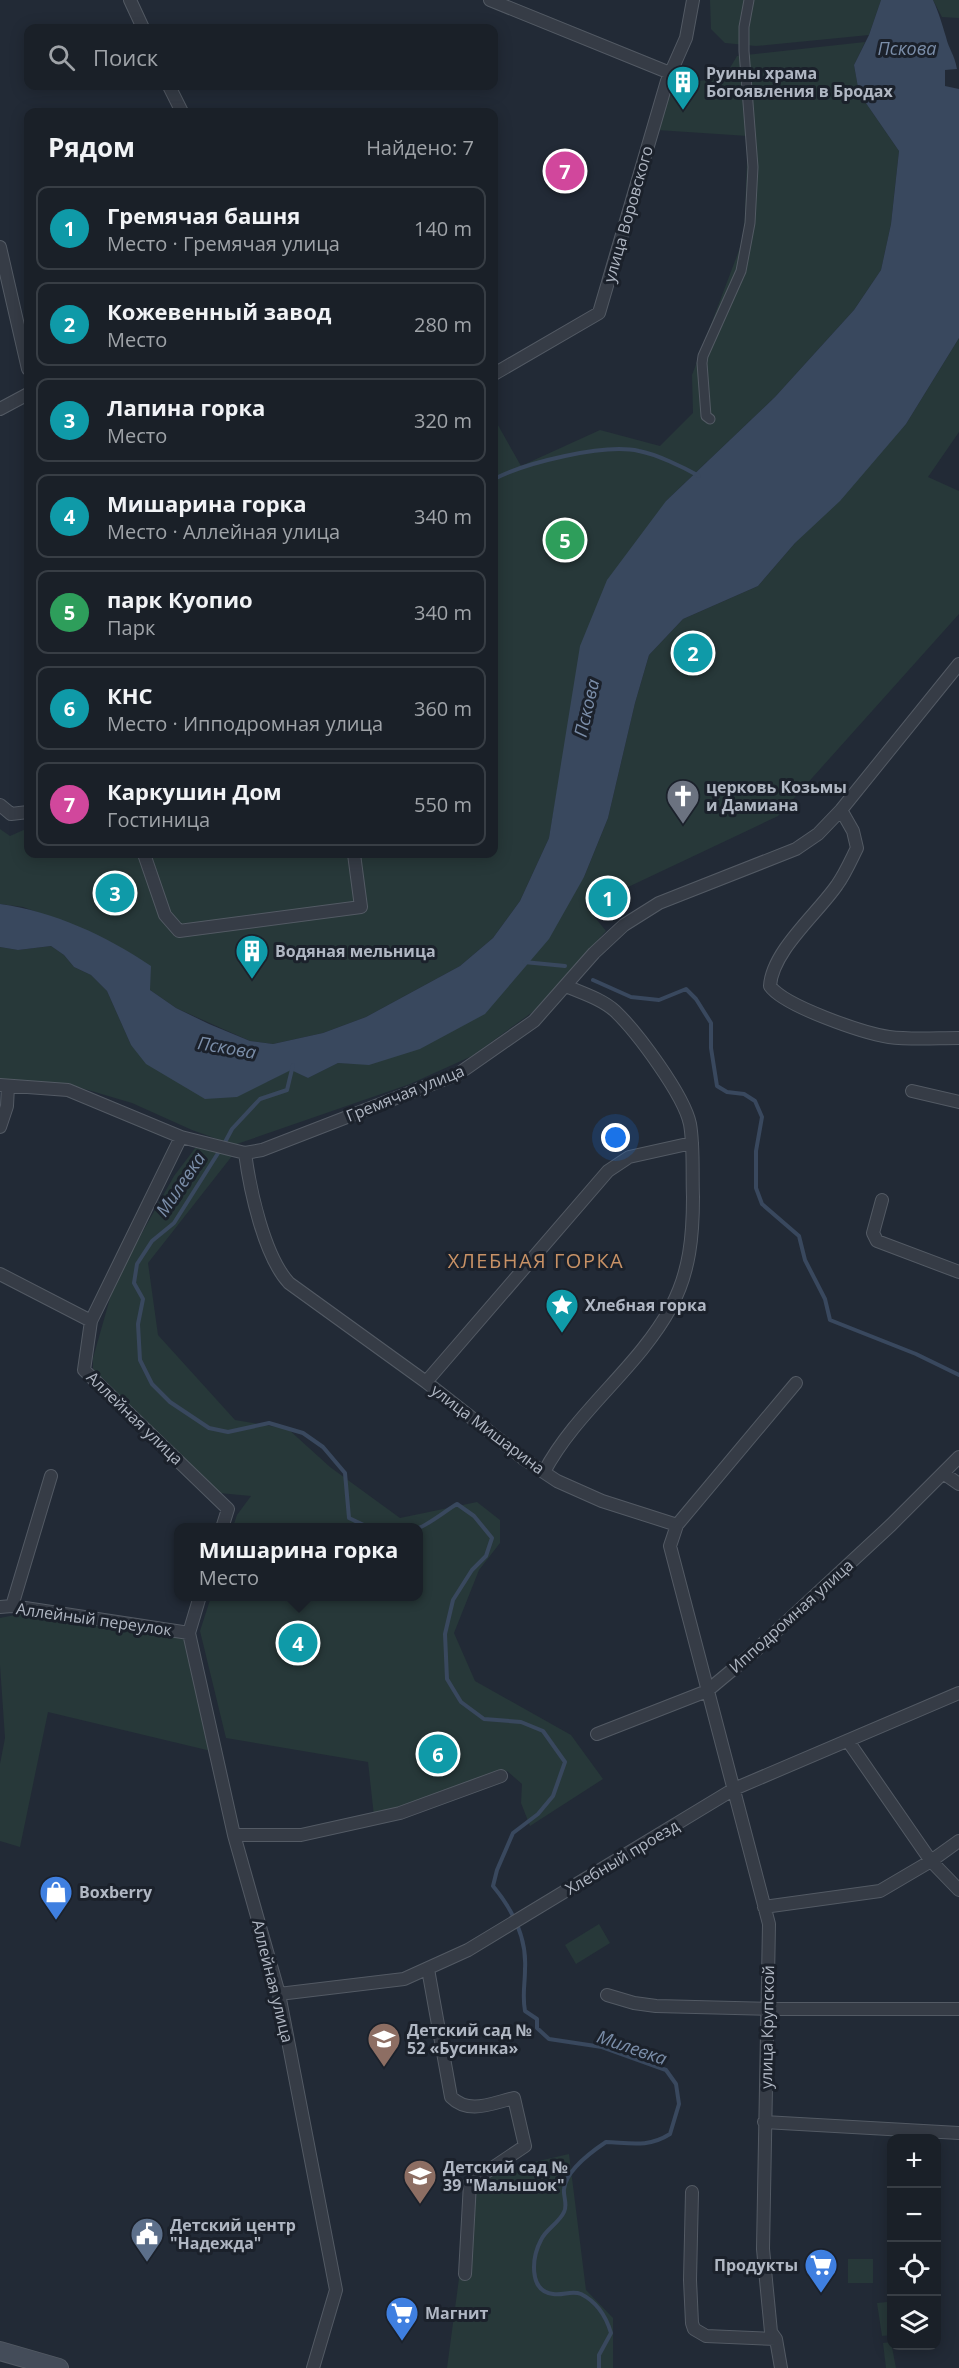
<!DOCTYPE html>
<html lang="ru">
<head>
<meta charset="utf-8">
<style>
  body { margin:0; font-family:"Open Sans",sans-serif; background:#232830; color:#f1f3f6 }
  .controls { position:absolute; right:18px; bottom:18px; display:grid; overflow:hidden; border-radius:12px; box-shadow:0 3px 15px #0003 }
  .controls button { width:54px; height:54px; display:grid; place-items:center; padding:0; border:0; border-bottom:2px solid #383e45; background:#1a2028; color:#f1f3f6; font:30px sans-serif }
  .you { position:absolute; left:616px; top:1138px; width:21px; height:21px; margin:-15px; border:4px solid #fff; border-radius:50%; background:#1a73e8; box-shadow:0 0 0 9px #1a73e833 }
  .badge { display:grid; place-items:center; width:39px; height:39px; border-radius:50%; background:#8c9099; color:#fff; font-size:20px; font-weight:700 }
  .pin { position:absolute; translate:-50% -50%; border:3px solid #fff; box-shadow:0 2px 6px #0006 }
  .popup { position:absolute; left:174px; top:1523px; width:249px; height:78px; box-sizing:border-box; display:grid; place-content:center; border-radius:12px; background:#1a2028; filter:drop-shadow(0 2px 4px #0005); font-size:20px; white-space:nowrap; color:#9fa3a8 }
  .popup b { font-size:22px; color:#f1f3f6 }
  .popup::after { content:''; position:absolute; left:50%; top:100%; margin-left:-12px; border:12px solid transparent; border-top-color:#1a2028 }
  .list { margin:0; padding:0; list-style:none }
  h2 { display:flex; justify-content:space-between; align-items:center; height:78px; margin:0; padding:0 24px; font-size:26px }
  h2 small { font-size:20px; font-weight:400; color:#9fa3a8 }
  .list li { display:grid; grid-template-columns:39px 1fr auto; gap:18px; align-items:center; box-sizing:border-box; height:84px; margin:0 12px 12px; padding:0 12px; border:2px solid #383e45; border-radius:12px }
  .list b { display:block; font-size:22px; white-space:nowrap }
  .list p { margin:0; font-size:20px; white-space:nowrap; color:#9fa3a8 }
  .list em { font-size:20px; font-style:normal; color:#9fa3a8 }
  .icon { flex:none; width:33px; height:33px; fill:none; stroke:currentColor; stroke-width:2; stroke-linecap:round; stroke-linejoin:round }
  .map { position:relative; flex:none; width:959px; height:2368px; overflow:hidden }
  .search { position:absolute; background:#1a2028; box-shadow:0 3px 15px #0003; left:24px; top:24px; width:474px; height:66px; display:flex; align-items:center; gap:15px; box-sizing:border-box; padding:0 21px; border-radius:12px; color:#9fa3a8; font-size:22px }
  .panel { position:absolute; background:#1a2028; box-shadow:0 3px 15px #0003; left:24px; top:108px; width:474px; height:750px; border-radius:12px }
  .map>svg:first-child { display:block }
</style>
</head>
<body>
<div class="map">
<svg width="959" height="2368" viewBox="0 0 959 2368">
  <rect width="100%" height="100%" fill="#222a36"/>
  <path fill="#273839" d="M 710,0 L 881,0 L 869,35 L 756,46 L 725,43 L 711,29 Z
    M 933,0 L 959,0 L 959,18 L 942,17 Z
    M 865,42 L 854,65 L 859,93 L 899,151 L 891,224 L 881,270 L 854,310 L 775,397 L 666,501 L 562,763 L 549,838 L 520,901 L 493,938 L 460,966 L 366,1017 L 323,1033 L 273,1044 L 250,1041 L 176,1008 L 150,990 L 72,925 L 23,907 L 0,904 L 0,829 L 10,836 L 28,828 L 28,854 L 494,854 L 494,418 L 521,466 L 600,430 L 660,446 L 693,413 L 692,375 L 744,237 L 748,136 L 657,130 L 672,84 L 724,78 L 737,56 Z
    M 959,338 L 959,432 L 928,477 L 959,491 L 959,614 L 778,816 L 626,888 L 606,882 L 592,888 L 585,905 L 606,931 L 534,1011 L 472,1056 L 410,1084 L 234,1145 L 192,1130 L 132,1103 L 71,1085 L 0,1082 L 0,947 L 18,950 L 51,946 L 64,955 L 74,967 L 91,975 L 107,991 L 131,1045 L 176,1081 L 267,1082 L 291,1069 L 308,1078 L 338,1063 L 369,1064 L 584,877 L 608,818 L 635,703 L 649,655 L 683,619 L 758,586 L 795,543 L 906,424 Z
    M 196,1147 L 232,1156 L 148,1263 L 158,1335 L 235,1420 L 288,1429 L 330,1467 L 400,1518 L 477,1502 L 500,1520 L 500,1543 L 479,1570 L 454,1633 L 475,1681 L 571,1735 L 603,1779 L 530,1826 L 521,1803 L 522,1784 L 507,1771 L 374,1816 L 368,1762 L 226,1738 L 200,1631 L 211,1597 L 418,1596 L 418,1528 L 233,1527 L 237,1515 L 251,1496 L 219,1493 L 93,1369 L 93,1358 L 115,1281 L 174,1176 Z
    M 20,1614 L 185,1637 L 211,1751 L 48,1712 L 20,1847 L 0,1841 L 0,1764 L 5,1738 L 0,1665 L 0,1618 Z
    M 599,1924 L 610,1943 L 576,1964 L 565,1945 Z
    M 569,2154 L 586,2290 L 613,2318 L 613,2368 L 447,2368 L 467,2219 L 469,2177 Z
    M 848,2259 L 873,2259 L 873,2283 L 848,2283 Z
    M 887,2302 L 891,2335 L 882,2336 L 877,2303 Z
    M 891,2342 L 896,2368 L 886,2368 L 883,2343 Z"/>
  <path fill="#39485e" d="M 881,0 L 933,0 C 939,13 942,24 946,37 C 949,50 954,53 957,69 L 945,70 L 945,86 L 959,89 L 959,338 L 906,424 L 840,501 L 795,543 L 758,586 L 683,619 L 649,655 L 635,703 L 608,818 L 584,877 L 549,939 L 485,1014 L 420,1049 L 369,1065 L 338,1063 L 308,1078 L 291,1070 L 237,1097 L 205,1099 L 146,1064 L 131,1045 L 107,991 L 91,975 L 74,967 L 64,955 L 51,946 L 18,950 L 0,947 L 0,904 C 53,911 107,936 151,966 L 150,990 L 176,1008 L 209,1024 L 250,1041 L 273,1044 L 323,1033 L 366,1017 L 460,966 L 493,938 L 520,901 L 549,838 L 580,646 L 607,580 L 666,501 L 775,397 L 854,310 L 881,270 L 891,224 L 899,151 L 859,93 L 854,65 L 869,35 Z"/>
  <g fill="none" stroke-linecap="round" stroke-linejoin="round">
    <path stroke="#39485e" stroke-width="4" d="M 494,479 C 525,463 604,443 639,451 C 656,454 683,467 699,476
      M 524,962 L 565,966
      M 593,980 L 631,997 L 659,1000 L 686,989 L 696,999 L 711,1023 L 711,1048 L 717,1086 L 727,1092 L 744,1094 L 755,1101 L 762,1117 L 756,1151 L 756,1188 L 762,1204 L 799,1236 L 805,1260 L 825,1299 L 830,1320 L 916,1354 L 959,1375
      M 224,1144 L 232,1129 L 260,1099 L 287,1090 L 293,1065
      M 220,1150 L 174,1223 L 152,1241 L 137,1264 L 134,1283 L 143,1299 L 138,1324 L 140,1360 L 152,1384 L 170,1402 L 209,1428 L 228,1432 L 269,1423 L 303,1433 L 323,1447 L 345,1473 L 349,1518 L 370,1528
      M 418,1528 C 425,1527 448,1509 457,1504 L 474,1516 L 492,1538 L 486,1556 L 472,1570 L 453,1600 L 445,1634 L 447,1679 L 461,1702 L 484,1719 L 521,1722 L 543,1731 L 565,1762 L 553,1796 L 538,1814 L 513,1833 L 497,1870 L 493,1886 C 512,1909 527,1938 525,1969 C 525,1985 522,1995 525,2011 L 537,2019 L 537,2028 L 549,2039 L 602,2047 L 666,2070 L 676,2084 L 679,2104 L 670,2134 C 648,2148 630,2143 606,2142 C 591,2152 566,2170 564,2189 C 563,2196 568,2205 564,2212 C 559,2223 546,2229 541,2240 C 532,2257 528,2291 553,2294 C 563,2296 571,2290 581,2294 C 597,2302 606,2316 611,2333 L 599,2355 L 599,2368"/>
    <g stroke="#535a64" stroke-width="11">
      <path id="pedestrian" d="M 710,419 L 706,416 L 702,363 L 703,356 L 741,271 L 750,223 L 753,167 L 744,51 L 744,27 L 749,0"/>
    </g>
    <g stroke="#535a64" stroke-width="14">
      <path id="minor" d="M 130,0 L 143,28
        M 490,0 L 670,73
        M 169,86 L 182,112
        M 0,247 L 28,369
        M 494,374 L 599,313 L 667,81 L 686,38 L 693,0
        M 0,409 L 28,394
        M 0,805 L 11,814 L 28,812
        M 841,810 L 853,831 L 857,848 C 851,860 845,874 837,885 C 818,913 772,951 770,986 C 784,1006 863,1033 889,1037 C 911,1040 936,1038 959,1038
        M 144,854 L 165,915 L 179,931 L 361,907 L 354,854
        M 0,1085 L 68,1090 L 181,1137 L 245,1153 L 262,1150 L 458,1074 L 534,1021 L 594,953 L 624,925 L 659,903 L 796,849 L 818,834 L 841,810 L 959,664
        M 912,1091 L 959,1102
        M 0,1127 L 7,1106 L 8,1086
        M 245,1153 C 250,1190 264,1256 289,1283 L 426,1382 L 524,1459 L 557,1481 L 602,1501 L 677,1525 L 670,1546 L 769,1924 L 763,2249 L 771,2332 L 776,2339 L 781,2368
        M 882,1200 L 873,1233 L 877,1241 L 959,1272
        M 0,1274 L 91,1321 L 84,1370 L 228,1509 L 222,1528
        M 91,1321 L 181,1137
        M 426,1382 L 608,1171 L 629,1157 L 692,1143
        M 544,1472 C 577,1410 638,1368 671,1307 C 690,1272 693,1235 693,1197 C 692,1173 694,1147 690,1124 C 684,1095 637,1032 615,1011 C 602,999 582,993 566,986
        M 943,1473 L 959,1484
        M 677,1525 L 796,1383
        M 200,1596 L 189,1633 L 234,1835 L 279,1994 L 336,2290 L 313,2368
        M 12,1606 L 51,1476
        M 0,1607 L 12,1606 L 189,1633
        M 597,1734 L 707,1691 L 755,1651 L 891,1525 L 959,1457
        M 848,1741 L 931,1861 L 959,1890
        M 234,1835 L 301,1835 L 400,1813 L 501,1776
        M 764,1907 L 880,1891 L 931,1861 L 959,1841
        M 428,1969 L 451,2097 C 469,2115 492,2103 514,2098 L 525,2146 L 470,2183 L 465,2274
        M 279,1994 L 404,1979 L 468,1950 L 734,1789 L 959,1693
        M 607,1995 L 634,2003 L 656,2006 L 769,2009 L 959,2009
        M 764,2122 L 959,2133
        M 692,2192 L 690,2280 L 692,2323 L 694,2329 L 706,2336 L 776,2339"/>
    </g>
    <g stroke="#535a64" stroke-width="20">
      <path id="secondary" d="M 0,2351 L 59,2368"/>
    </g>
    <use href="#pedestrian" stroke="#363c46" stroke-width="9"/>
    <use href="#minor" stroke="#363c46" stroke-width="12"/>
    <use href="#secondary" stroke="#444c59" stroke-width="18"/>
  </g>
  <defs>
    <g id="building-pin" transform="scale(1.725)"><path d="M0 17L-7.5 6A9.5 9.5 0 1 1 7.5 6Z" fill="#0f9aa8" stroke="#1b212b"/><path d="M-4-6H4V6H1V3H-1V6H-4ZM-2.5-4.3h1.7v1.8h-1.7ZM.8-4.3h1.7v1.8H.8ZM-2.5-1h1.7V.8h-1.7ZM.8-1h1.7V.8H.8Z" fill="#fff"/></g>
    <g id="church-pin" transform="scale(1.725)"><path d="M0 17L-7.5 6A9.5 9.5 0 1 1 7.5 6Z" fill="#6b7280" stroke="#1b212b"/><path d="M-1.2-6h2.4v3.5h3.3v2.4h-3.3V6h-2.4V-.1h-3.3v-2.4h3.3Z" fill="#fff"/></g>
    <g id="sight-pin" transform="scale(1.725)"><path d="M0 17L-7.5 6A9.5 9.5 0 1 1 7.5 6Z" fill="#0f9aa8" stroke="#1b212b"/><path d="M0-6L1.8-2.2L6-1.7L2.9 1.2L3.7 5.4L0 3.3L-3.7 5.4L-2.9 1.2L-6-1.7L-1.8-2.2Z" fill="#fff"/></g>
    <g id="shop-pin" transform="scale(1.725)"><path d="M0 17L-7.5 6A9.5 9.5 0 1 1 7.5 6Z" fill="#3f7fe0" stroke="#1b212b"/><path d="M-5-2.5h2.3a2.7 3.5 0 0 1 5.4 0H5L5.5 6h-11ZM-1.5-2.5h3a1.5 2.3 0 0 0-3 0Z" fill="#fff"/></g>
    <g id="school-pin" transform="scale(1.725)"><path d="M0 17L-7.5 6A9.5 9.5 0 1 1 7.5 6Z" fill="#8d6e63" stroke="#1b212b"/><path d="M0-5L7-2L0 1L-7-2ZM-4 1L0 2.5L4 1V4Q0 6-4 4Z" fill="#fff"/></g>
    <g id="civic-pin" transform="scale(1.725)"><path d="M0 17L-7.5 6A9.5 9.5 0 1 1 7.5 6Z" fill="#5c6f8a" stroke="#1b212b"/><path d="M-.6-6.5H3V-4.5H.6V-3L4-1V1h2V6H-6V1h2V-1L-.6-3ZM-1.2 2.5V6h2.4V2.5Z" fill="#fff"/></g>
    <g id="supermarket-pin" transform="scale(1.725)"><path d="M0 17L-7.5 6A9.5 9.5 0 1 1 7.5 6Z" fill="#3f7fe0" stroke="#1b212b"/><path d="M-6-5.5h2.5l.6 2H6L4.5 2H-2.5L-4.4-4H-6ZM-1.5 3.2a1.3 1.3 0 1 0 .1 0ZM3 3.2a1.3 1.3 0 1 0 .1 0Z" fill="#fff"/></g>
  </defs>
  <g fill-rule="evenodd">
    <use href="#building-pin" x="683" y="82"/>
    <use href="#church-pin" x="683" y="796"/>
    <use href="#building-pin" x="252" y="951"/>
    <use href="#sight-pin" x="562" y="1305"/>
    <use href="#shop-pin" x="56" y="1892"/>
    <use href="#school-pin" x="384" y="2039"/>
    <use href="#school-pin" x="420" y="2176"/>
    <use href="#civic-pin" x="147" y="2234"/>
    <use href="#supermarket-pin" x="821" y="2265"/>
    <use href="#supermarket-pin" x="402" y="2313"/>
  </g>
  <g text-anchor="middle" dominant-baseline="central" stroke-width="6" stroke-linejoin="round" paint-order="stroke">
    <g font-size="16" font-weight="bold" fill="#b0b7c3" stroke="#1b212b" text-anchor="start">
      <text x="706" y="73">Руины храма<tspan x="706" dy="18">Богоявления в Бродах</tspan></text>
      <text x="706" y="787">церковь Козьмы<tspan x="706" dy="18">и Дамиана</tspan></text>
      <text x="275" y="951">Водяная мельница</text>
      <text x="585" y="1305">Хлебная горка</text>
      <text x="79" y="1892">Boxberry</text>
      <text x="407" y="2030">Детский сад №<tspan x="407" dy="18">52 «Бусинка»</tspan></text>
      <text x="443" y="2167">Детский сад №<tspan x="443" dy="18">39 "Малышок"</tspan></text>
      <text x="170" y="2225">Детский центр<tspan x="170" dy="18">"Надежда"</tspan></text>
      <text x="798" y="2265" text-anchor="end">Продукты</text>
      <text x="425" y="2313">Магнит</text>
    </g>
    <g font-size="16" fill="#b0b7c3" stroke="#1b212b">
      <text transform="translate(628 214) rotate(-74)">улица Воровского</text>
      <text transform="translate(405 1093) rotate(-22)">Гремячая улица</text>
      <text transform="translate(135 1418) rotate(44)">Аллейная улица</text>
      <text transform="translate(488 1429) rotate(37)">улица Мишарина</text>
      <text transform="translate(791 1616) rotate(-42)">Ипподромная улица</text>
      <text transform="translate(94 1619) rotate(8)">Аллейный переулок</text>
      <text transform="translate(622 1857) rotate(-31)">Хлебный проезд</text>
      <text transform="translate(273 1981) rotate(76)">Аллейная улица</text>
      <text transform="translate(767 2027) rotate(-89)">улица Крупской</text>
    </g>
    <g font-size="18" font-style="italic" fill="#7b8ea9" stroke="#1b212b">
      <text x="907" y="48">Пскова</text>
      <text transform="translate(586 708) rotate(-77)">Пскова</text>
      <text transform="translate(227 1047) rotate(10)">Пскова</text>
      <text transform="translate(180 1184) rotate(-56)">Милевка</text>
      <text transform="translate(632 2047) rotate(19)">Милевка</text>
    </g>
    <g font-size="20" letter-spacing="1.5" fill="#c89266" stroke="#1b212b">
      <text x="536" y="1260">ХЛЕБНАЯ ГОРКА</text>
    </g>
  </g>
</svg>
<div class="controls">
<button>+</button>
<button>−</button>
<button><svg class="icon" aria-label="locate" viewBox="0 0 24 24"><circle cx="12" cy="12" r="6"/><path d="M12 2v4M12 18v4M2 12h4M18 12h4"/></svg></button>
<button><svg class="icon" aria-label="layers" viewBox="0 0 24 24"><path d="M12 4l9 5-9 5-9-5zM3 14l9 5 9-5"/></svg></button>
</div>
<div class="you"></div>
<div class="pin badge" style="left:608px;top:898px;background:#0f9aa8">1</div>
<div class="pin badge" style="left:693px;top:653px;background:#0f9aa8">2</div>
<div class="pin badge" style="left:115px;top:893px;background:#0f9aa8">3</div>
<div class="pin badge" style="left:298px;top:1643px;background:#0f9aa8">4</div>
<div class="popup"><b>Мишарина горка</b>Место</div>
<div class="pin badge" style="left:565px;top:540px;background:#2e9e5b">5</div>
<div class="pin badge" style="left:438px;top:1754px;background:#0f9aa8">6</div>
<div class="pin badge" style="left:565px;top:171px;background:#d1479c">7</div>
<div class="search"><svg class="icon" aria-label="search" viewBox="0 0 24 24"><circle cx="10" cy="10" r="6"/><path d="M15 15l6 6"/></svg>Поиск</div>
<section class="panel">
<h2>Рядом<small>Найдено: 7</small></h2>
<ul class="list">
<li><span class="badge" style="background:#0f9aa8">1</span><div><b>Гремячая башня</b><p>Место · Гремячая улица</p></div><em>140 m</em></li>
<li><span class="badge" style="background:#0f9aa8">2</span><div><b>Кожевенный завод</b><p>Место</p></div><em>280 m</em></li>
<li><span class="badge" style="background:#0f9aa8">3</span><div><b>Лапина горка</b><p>Место</p></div><em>320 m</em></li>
<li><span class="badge" style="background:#0f9aa8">4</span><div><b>Мишарина горка</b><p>Место · Аллейная улица</p></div><em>340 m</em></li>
<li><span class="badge" style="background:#2e9e5b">5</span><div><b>парк Куопио</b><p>Парк</p></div><em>340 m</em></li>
<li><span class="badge" style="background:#0f9aa8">6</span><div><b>КНС</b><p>Место · Ипподромная улица</p></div><em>360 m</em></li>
<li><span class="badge" style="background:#d1479c">7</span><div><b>Каркушин Дом</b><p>Гостиница</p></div><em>550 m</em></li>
</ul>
</section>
</div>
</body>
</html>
